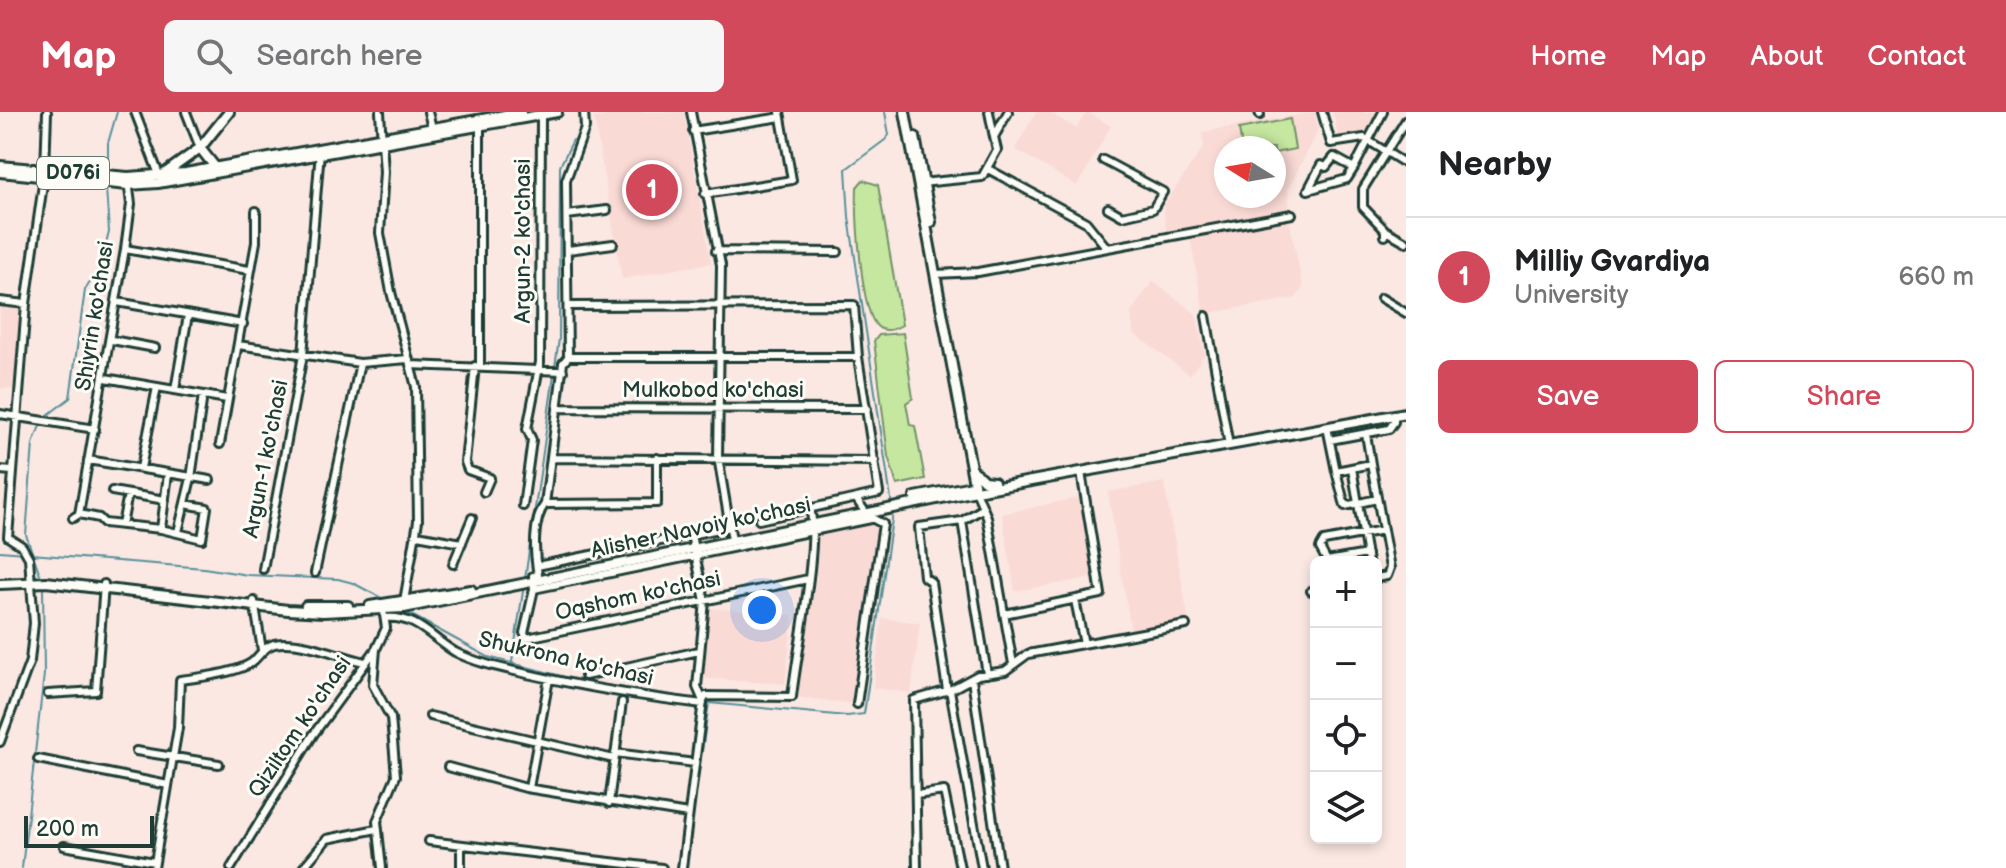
<!DOCTYPE html>
<html lang="en">
<head>
<meta charset="utf-8">
<style>
  body { margin:0; font-family:"Balsamiq Sans",sans-serif; background:#f6f6f6; color:#202124 }
  .controls { position:absolute; right:24px; bottom:24px; display:grid; overflow:hidden; border-radius:12px; box-shadow:0 4px 12px #0003 }
  .controls button { width:72px; height:72px; display:grid; place-items:center; padding:0; border:0; border-bottom:2px solid #e0e0e0; background:#fff; color:#202124; font:40px sans-serif }
  .compass { position:absolute; left:1214px; top:24px; width:72px; height:72px; border-radius:50%; background:#fff; box-shadow:0 4px 12px #0003; rotate:281deg }
  .scale { position:absolute; left:24px; bottom:20px; width:130px; box-sizing:border-box; padding-left:8px; border:4px solid #1f3d34; border-top:0; font-size:22px; line-height:28px; white-space:nowrap; color:#1f3d34; -webkit-text-stroke:6px #fdfcf7; paint-order:stroke }
  .you { position:absolute; left:762px; top:498px; width:28px; height:28px; margin:-20px; border:6px solid #fff; border-radius:50%; background:#1a73e8; box-shadow:0 0 0 12px #1a73e833 }
  .badge { display:grid; place-items:center; width:52px; height:52px; border-radius:50%; background:#d1495b; color:#fff; font-size:26px; font-weight:700 }
  .pin { position:absolute; translate:-50% -50%; border:4px solid #fff; box-shadow:0 2px 8px #0006 }
  .list { margin:0; padding:0; list-style:none }
  h2 { display:flex; justify-content:space-between; align-items:center; height:104px; margin:0; padding:0 32px; font-size:34px }
  h2 small { font-size:26px; font-weight:400; color:#757577 }
  .list li { display:grid; grid-template-columns:52px 1fr auto; gap:24px; align-items:center; box-sizing:border-box; height:120px; padding:0 32px; border-top:2px solid #e0e0e0 }
  .list b { display:block; font-size:30px; white-space:nowrap }
  .list p { margin:0; font-size:26px; white-space:nowrap; color:#757577 }
  .list em { font-size:26px; font-style:normal; color:#757577 }
  .actions { display:flex; gap:16px; padding:24px 32px }
  .actions a { flex:1; padding:18px 0; border:2px solid #d1495b; border-radius:12px; text-align:center; font-size:28px; color:#d1495b }
  .actions .main { background:#d1495b; color:#fff }
  .icon { flex:none; width:44px; height:44px; fill:none; stroke:currentColor; stroke-width:2; stroke-linecap:round; stroke-linejoin:round }
  .map { position:relative; flex:none; width:1406px; height:756px; overflow:hidden }
  header { display:flex; align-items:center; gap:48px; box-sizing:border-box; height:112px; padding:0 40px; background:#d1495b; color:#fff }
  header strong { font-size:38px }
  nav { display:flex; gap:44px; margin-inline-start:auto; font-size:28px }
  .search { width:560px; height:72px; background:#f6f6f6; display:flex; align-items:center; gap:20px; box-sizing:border-box; padding:0 28px; border-radius:12px; color:#757577; font-size:30px }
  main { display:flex }
  aside { flex:1; background:#fff }
  .map>svg:first-child { display:block }
</style>
</head>
<body>
<header>
<strong>Map</strong>
<div class="search"><svg class="icon" aria-label="search" viewBox="0 0 24 24"><circle cx="10" cy="10" r="6"/><path d="M15 15l6 6"/></svg>Search here</div>
<nav><a>Home</a><a>Map</a><a>About</a><a>Contact</a></nav>
</header>
<main>
<div class="map">
<svg width="1406" height="756" viewBox="0 0 1406 756">
  <rect width="100%" height="100%" fill="#fbe8e3"/>
  <filter id="ink" filterUnits="userSpaceOnUse"><feTurbulence type="fractalNoise" baseFrequency=".0125" numOctaves="2"/><feDisplacementMap in="SourceGraphic" scale="16" xChannelSelector="R" yChannelSelector="G"/><feConvolveMatrix kernelMatrix="1 2 1 2 8 2 1 2 1" color-interpolation-filters="sRGB"/></filter>
  <g filter="url(#ink)">
    <path fill="#fadad5" fill-rule="evenodd" d="M 627,0 L 684,0 L 711,151 L 622,167 L 594,6 Z
      M 1036,0 L 1048,0 L 1076,16 L 1087,0 L 1111,14 L 1077,74 L 1015,37 Z
      M 1315,0 L 1318,19 L 1288,77 L 1290,101 L 1167,123 L 1163,94 L 1204,35 L 1202,20 ZM 1226,36 L 1274,36 L 1274,84 L 1226,84 Z
      M 1333,0 L 1377,0 L 1368,20 L 1338,25 Z
      M 1289,107 L 1303,175 L 1296,186 L 1204,202 L 1190,125 Z
      M 1153,169 L 1196,202 L 1205,242 L 1190,263 L 1133,221 L 1131,200 Z
      M 0,193 L 20,196 L 15,277 L 0,276 Z
      M 1164,370 L 1189,510 L 1131,519 L 1108,380 Z
      M 1082,385 L 1097,465 L 1015,479 L 1002,402 Z
      M 878,409 L 854,592 L 796,585 L 817,463 L 812,461 L 818,421 Z
      M 707,496 L 793,503 L 785,572 L 700,566 Z
      M 882,506 L 920,511 L 911,581 L 873,576 Z"/>
    <path fill="#c6e7a0" stroke="#72926a" stroke-width="2" d="M 1290,7 L 1295,37 L 1274,41 L 1274,36 L 1242,36 L 1239,17 Z
      M 863,68 L 878,73 L 900,201 L 902,213 C 895,217 885,221 878,215 C 860,201 856,100 857,75 Z
      M 903,221 L 913,286 L 906,291 L 910,313 L 915,314 L 925,367 L 897,373 L 888,344 L 874,229 L 879,223 Z"/>
    <g fill="none" stroke-linecap="round" stroke-linejoin="round">
      <path stroke="#57909a" stroke-width="2" d="M 885,0 L 889,23 L 885,28 L 846,57 L 849,105 L 892,394
        M 108,59 L 108,31 L 117,0
        M 44,306 L 70,286 L 85,178 L 101,153 L 109,120 L 106,76
        M 41,311 L 33,332 L 26,423 L 42,468
        M 0,439 L 25,441
        M 31,442 L 204,456 L 248,463 L 338,467 L 353,471 L 387,489
        M 525,467 L 559,227 L 560,54 L 573,28
        M 406,500 L 488,545 L 585,570 L 685,585
        M 512,550 L 524,473
        M 22,756 L 44,562 L 43,474
        M 685,756 L 709,591 L 847,604 L 864,602 L 893,400"/>
      <g stroke="#1f3d34" stroke-width="12">
        <path id="minor" d="M 135,0 L 158,60
          M 186,0 L 200,36
          M 380,0 L 384,60 L 380,121 L 391,180 L 416,275 L 418,409 L 404,489
          M 428,0 L 432,16
          M 691,0 L 721,153 L 718,345 L 732,428
          M 989,0 L 994,25
          M 1259,0 L 1260,3
          M 1322,0 L 1331,31 L 1364,26 L 1406,52
          M 693,19 L 781,5
          M 1334,45 L 1354,56 L 1347,67 L 1308,78 L 1321,53 L 1326,55 Z
          M 1103,48 L 1163,80 L 1153,97 L 1122,104 L 1108,96
          M 1354,56 L 1383,0
          M 988,57 L 1086,110 L 1107,136
          M 921,71 L 982,65 L 997,38 L 994,25 L 1008,0
          M 705,82 L 792,68 L 780,0
          M 567,103 L 607,98
          M 1385,118 L 1406,130
          M 1385,124 L 1385,118 L 1363,95 L 1363,77 L 1406,8
          M 125,137 L 249,158
          M 568,138 L 613,132
          M 716,139 L 838,140
          M 935,162 L 978,160 L 1292,102
          M 1381,186 L 1406,201
          M 0,189 L 26,192
          M 117,190 L 243,212
          M 569,194 L 854,193 L 858,245 L 879,381 L 759,408
          M 1206,204 L 1228,328
          M 112,228 L 155,236
          M 238,233 L 360,251 L 408,247
          M 568,245 L 858,245
          M 410,253 L 563,259
          M 475,254 L 465,350 L 468,358 L 490,366 L 484,380
          M 480,254 L 480,10
          M 105,266 L 227,287
          M 175,278 L 188,203
          M 559,296 L 867,297
          M 0,302 L 95,317
          M 1327,315 L 1336,359 L 1371,352 L 1390,456 L 1387,464 L 1376,466
          M 1366,322 L 1371,352
          M 1330,328 L 1389,317 L 1394,310 L 1394,304
          M 220,332 L 256,130 L 256,99
          M 553,346 L 875,349
          M 88,348 L 210,368
          M 141,356 L 157,275
          M 1352,356 L 1368,450
          M 0,358 L 12,359
          M 1336,359 L 1345,394 L 1377,387
          M 112,379 L 165,388
          M 976,379 L 987,405 L 1013,552
          M 545,392 L 657,391 L 657,346
          M 523,394 L 532,328 L 527,317 L 540,250 L 541,1
          M 79,402 L 125,137 L 131,92 L 128,69
          M 73,406 L 79,402 L 99,406 L 104,411 L 161,417 L 202,427 L 207,396 L 185,392
          M 962,409 L 987,562
          M 122,413 L 128,382
          M 161,417 L 168,362
          M 178,420 L 191,366 L 203,283
          M 417,423 L 462,431
          M 691,423 L 705,489 L 697,575 L 703,589
          M 1367,442 L 1327,449 L 1320,436 L 1324,429 L 1383,418
          M 453,452 L 472,406
          M 537,454 L 729,415
          M 263,457 L 303,243 L 320,39
          M 315,461 L 360,251
          M 538,463 C 534,442 532,409 545,392 L 563,251 L 568,245 L 566,68 L 585,16 L 584,0
          M 533,464 L 534,477 L 871,407
          M 534,477 L 524,521 L 527,526 L 808,467
          M 1311,479 L 1316,478
          M 1075,488 L 1084,532
          M 254,489 L 262,538
          M 1004,502 L 1101,482 L 1081,360
          M 386,506 C 417,504 430,525 455,540 C 478,552 507,557 532,563 C 589,576 645,585 703,592
          M 376,537 L 373,573 L 391,606 L 396,664 L 377,709 L 382,756
          M 585,564 L 699,539
          M 972,567 L 1000,756
          M 947,578 L 931,470 L 924,465 L 919,415 L 962,409 L 982,397
          M 950,578 L 982,756
          M 48,582 L 96,579 L 104,472
          M 857,592 L 883,412 L 868,404 L 857,388
          M 430,604 L 614,647
          M 0,630 L 30,549 L 34,511 L 29,446 L 22,434 L 8,425 L 26,192 L 45,58 L 47,0
          M 136,639 L 219,652
          M 615,641 L 695,651
          M 38,647 L 168,673
          M 448,655 L 526,676 L 688,702
          M 529,676 L 549,567
          M 916,683 L 944,679 L 960,756
          M 609,691 L 622,590
          M 429,729 L 662,756
          M 64,734 L 154,750
          M 154,756 L 178,616 L 180,568 C 197,566 236,561 251,551 C 259,545 263,535 274,532 C 302,527 339,544 365,550
          M 231,756 L 313,623 L 376,537 L 386,516 L 384,503
          M 303,756 L 327,727 L 377,717
          M 461,756 L 461,733
          M 682,756 L 703,589 L 706,584 L 792,585 C 796,546 820,427 810,397
          M 917,756 L 914,588 L 952,577 L 978,563 L 1005,559 L 1028,542 L 1186,513"/>
      </g>
      <g stroke="#1f3d34" stroke-width="14">
        <path id="major" d="M 905,0 L 975,377
          M 915,25 L 931,110
          M 200,36 L 215,55
          M 0,54 L 128,65 L 186,61 L 521,0
          M 0,60 L 128,73 L 158,71 L 557,0
          M 164,62 L 200,36 L 229,0
          M 975,360 L 984,369 L 994,370
          M 915,385 L 972,374
          M 0,472 L 46,470 L 288,498 L 323,500 L 404,496 L 976,379 L 1406,301
          M 306,494 L 348,494
          M 370,494 L 471,478"/>
      </g>
      <use href="#minor" stroke="#fdfcf7" stroke-width="6"/>
      <use href="#major" stroke="#fdfcf7" stroke-width="8"/>
    </g>
  </g>
  <g text-anchor="middle" dominant-baseline="central" stroke-width="6" stroke-linejoin="round" paint-order="stroke">
    <rect fill="#fdfcf7" stroke="#62766e" stroke-width="2" x="37" y="45" width="72" height="32" rx="6"/>
    <g font-size="20" font-weight="bold" fill="#1f3d34">
      <text x="73" y="61">D076i</text>
    </g>
    <g font-size="22" fill="#1f3d34" stroke="#fdfcf7">
      <text transform="translate(523 129) rotate(-90)">Argun-2 ko'chasi</text>
      <text transform="translate(95 204) rotate(-81)">Shiyrin ko'chasi</text>
      <text x="713" y="278">Mulkobod ko'chasi</text>
      <text transform="translate(266 347) rotate(-79)">Argun-1 ko'chasi</text>
      <text transform="translate(701 416) rotate(-12)">Alisher Navoiy ko'chasi</text>
      <text transform="translate(638 484) rotate(-12)">Oqshom ko'chasi</text>
      <text transform="translate(566 547) rotate(13)">Shukrona ko'chasi</text>
      <text transform="translate(300 615) rotate(-56)">Qiziltom ko'chasi</text>
    </g>
  </g>
</svg>
<div class="controls">
<button>+</button>
<button>−</button>
<button><svg class="icon" aria-label="locate" viewBox="0 0 24 24"><circle cx="12" cy="12" r="6"/><path d="M12 2v4M12 18v4M2 12h4M18 12h4"/></svg></button>
<button><svg class="icon" aria-label="layers" viewBox="0 0 24 24"><path d="M12 4l9 5-9 5-9-5zM3 14l9 5 9-5"/></svg></button>
</div>
<svg class="compass" viewBox="-18 -18 36 36"><path d="M0-13l5 13h-10z" fill="#e53935"/><path d="M0 13l5-13h-10z" fill="#757577"/></svg>
<div class="scale">200 m</div>
<div class="you"></div>
<div class="pin badge" style="left:652px;top:78px">1</div>
</div>
<aside>
<h2>Nearby<small></small></h2>
<ul class="list">
<li><span class="badge">1</span><div><b>Milliy Gvardiya</b><p>University</p></div><em>660 m</em></li>
</ul>
<div class="actions"><a class="main">Save</a><a>Share</a></div>
</aside>
</main>
</body>
</html>
